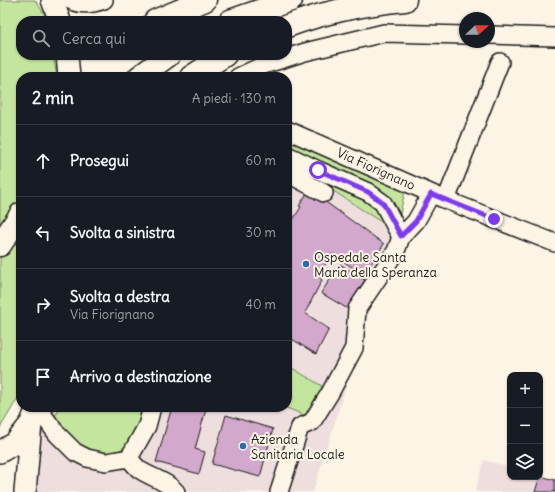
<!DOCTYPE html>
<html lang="it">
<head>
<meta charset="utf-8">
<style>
  body { margin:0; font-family:Delius,sans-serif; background:#242831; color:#f1f3f6 }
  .controls { position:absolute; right:12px; bottom:12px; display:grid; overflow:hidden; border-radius:8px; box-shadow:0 1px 3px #0004 }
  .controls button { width:36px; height:36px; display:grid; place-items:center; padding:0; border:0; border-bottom:1px solid #363941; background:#171b24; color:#f1f3f6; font:20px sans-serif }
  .compass { position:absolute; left:459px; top:12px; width:36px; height:36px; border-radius:50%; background:#171b24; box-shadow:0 1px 3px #0004; rotate:69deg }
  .stop { position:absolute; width:12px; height:12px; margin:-9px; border:3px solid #7c3aed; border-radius:50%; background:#fff }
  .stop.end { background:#7c3aed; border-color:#fff; box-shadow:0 1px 4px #0008 }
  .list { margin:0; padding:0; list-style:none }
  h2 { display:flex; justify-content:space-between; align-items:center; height:52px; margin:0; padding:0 16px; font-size:17px }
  h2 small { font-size:13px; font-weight:400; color:#9ea1a6 }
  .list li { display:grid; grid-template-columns:26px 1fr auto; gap:12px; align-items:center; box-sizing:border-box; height:72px; padding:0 16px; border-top:1px solid #363941 }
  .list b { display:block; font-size:15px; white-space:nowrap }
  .list p { margin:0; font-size:13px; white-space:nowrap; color:#9ea1a6 }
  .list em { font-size:13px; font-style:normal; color:#9ea1a6 }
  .icon { flex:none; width:22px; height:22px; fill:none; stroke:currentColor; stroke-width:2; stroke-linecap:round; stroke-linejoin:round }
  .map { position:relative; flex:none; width:555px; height:492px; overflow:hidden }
  .search { position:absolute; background:#171b24; box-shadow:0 1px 3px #0004; left:16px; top:16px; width:276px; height:44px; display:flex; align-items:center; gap:10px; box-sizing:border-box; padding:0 14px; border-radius:16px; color:#9ea1a6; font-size:15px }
  .panel { position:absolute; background:#171b24; box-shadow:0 1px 3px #0004; left:16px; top:72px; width:276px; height:340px; border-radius:16px }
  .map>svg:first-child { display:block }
</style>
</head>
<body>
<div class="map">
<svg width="555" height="492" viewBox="0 0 555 492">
  <rect width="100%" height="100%" fill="#fcf5e5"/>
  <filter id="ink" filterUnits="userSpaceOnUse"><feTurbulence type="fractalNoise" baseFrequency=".025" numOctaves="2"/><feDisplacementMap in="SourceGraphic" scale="8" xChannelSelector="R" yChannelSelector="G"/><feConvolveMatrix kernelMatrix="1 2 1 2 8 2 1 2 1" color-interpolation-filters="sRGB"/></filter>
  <g filter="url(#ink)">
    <path fill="#efdede" d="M 287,138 L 405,191 L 400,214 L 313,492 L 36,492 L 37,452 L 48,407 L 287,407 Z
      M 484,460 L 510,467 L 510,477 L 540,477 L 540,476 L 555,480 L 555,492 L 475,492 Z"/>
    <path fill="#c4e59d" stroke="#70805c" d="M 0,0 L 35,0 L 45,15 L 47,21 L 21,21 L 21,55 L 53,55 L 57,77 L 21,77 L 21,393 L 0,428 Z
      M 287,138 L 405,191 L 400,214 L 389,196 L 370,183 L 287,147 Z
      M 287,161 L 370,199 L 379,208 L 387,226 L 332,190 L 287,165 Z
      M 287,365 L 322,386 L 315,406 L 304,415 L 284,407 L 287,407 Z
      M 60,407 L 141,407 L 139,423 L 125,447 L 108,457 L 88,453 L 53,421 Z"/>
    <path fill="#d2a8cd" stroke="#1c1c1c" d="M 309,190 L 384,244 L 364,275 L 332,254 L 318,275 L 322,280 L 305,313 L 329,329 L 316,354 L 287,336 L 287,229 L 301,207 L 299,206 Z
      M 340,264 L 366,281 L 348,309 L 321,293 Z
      M 172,407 L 199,407 L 206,409 L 195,449 L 205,452 L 199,474 L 156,462 Z
      M 226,415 L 273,429 L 260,477 L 212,464 Z
      M 540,476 L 555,480 L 555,492 L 535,492 Z"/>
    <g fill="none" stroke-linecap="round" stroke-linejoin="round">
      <g stroke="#1c1c1c" stroke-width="20">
        <path id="minor" d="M 70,0 C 81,6 93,4 104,0
          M 489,35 L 555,37
          M 238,77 L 264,65 L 305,52 L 384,33 L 465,35
          M 287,130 L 446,200 L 555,243
          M 287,155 L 318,170 L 368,192 L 383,203 L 401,237 L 416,221 L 431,194
          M 287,173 L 324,193
          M 446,200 L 500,62
          M 37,407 L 57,434 L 75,452 L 87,458 L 106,462 L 129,458 C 132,462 136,467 140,470 C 152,478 167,481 176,492
          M 129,458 L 147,426 L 152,407
          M 279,492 L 300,427 L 312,422 L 330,393 L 354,348 L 357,309 L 396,251 L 401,237"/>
      </g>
      <g stroke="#1c1c1c" stroke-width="24">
        <path id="major" d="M 52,0 L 60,21
          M 67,55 L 69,77
          M 0,452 L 15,443 L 31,423 L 37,407
          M 25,492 L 31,423"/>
      </g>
      <g stroke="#1c1c1c" stroke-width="25">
        <path id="highway" d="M 155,21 L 205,0
          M 230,21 L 291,0
          M 287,26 C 324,12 365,4 405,0
          M 139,77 L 169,55
          M 191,77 L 225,55
          M 0,245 L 21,214"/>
      </g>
      <use href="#minor" stroke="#fcf5e5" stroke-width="17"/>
      <use href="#major" stroke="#fcf5e5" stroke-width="21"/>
      <use href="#highway" stroke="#fcf5e5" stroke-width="22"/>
    </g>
  </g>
  <g fill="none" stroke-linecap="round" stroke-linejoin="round" filter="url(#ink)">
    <path stroke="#7c3aed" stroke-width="5" d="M 318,170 L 368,192 L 383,203 L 401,236 L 416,221 L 431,194 L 494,219"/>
  </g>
  <g fill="#1f6fb2" stroke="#fcf5e5" stroke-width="1.5">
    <circle cx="306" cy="264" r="4"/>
    <circle cx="243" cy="446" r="4"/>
  </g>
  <g text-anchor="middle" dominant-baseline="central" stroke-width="4" stroke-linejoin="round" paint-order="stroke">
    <g font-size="13" fill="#1c1c1c" stroke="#fcf5e5">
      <text transform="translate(376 169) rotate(24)">Via Fiorignano</text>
    </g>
    <g font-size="13" fill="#1c1c1c" stroke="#fcf5e5" text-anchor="start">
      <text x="314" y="257">Ospedale Santa<tspan x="314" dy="15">Maria della Speranza</tspan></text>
      <text x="251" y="439">Azienda<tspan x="251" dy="15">Sanitaria Locale</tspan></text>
    </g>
  </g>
</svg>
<div class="controls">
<button>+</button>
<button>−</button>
<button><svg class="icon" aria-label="layers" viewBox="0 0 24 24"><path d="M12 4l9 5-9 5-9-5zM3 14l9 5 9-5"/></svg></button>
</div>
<svg class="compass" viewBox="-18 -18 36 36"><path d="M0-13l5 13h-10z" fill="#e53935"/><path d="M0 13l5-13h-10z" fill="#9ea1a6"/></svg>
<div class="stop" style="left:318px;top:170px"></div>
<div class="stop end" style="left:494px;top:219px"></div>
<div class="search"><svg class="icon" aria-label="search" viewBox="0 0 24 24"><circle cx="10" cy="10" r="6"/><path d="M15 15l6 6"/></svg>Cerca qui</div>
<section class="panel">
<h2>2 min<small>A piedi · 130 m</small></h2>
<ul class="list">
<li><svg class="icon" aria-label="ahead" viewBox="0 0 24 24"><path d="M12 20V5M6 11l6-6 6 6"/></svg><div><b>Prosegui</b></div><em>60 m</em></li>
<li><svg class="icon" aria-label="left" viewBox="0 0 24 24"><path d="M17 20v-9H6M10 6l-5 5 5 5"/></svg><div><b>Svolta a sinistra</b></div><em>30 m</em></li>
<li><svg class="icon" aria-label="right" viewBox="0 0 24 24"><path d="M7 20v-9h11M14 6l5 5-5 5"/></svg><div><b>Svolta a destra</b><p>Via Fiorignano</p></div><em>40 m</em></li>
<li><svg class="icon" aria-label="arrive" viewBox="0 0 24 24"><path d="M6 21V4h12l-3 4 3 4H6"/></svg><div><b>Arrivo a destinazione</b></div></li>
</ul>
</section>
</div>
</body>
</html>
